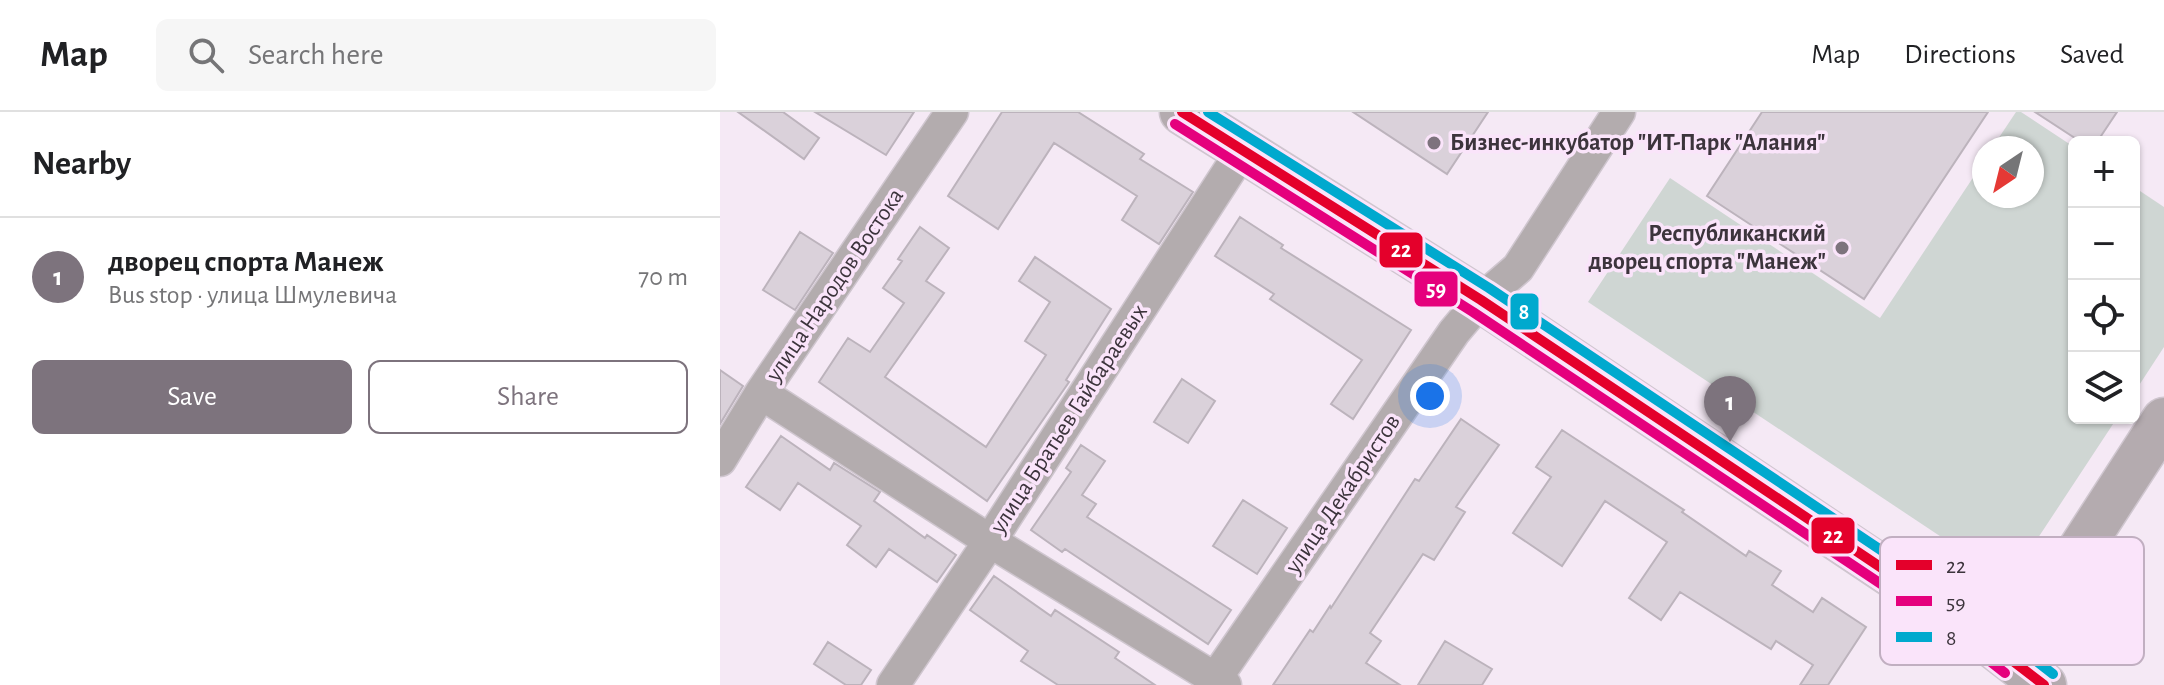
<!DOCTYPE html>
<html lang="en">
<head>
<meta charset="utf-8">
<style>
  body { margin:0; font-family:"Alegreya Sans",sans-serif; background:#f6f6f6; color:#202124 }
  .controls { position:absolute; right:24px; top:24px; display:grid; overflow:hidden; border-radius:12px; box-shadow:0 2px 6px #0004 }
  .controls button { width:72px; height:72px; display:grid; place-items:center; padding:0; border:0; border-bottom:2px solid #e0e0e0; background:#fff; color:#202124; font:40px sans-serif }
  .compass { position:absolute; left:1252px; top:24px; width:72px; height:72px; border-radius:50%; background:#fff; box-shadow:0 2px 6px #0004; rotate:215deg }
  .you { position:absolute; left:710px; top:284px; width:28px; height:28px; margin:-20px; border:6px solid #fff; border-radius:50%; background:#1a73e8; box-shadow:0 0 0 12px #1a73e833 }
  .badge { display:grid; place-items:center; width:52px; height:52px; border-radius:50%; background:#7d737d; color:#fff; font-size:26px; font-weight:700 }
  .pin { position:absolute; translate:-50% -66px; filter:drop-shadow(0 2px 4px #0008) }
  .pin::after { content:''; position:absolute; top:42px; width:28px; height:24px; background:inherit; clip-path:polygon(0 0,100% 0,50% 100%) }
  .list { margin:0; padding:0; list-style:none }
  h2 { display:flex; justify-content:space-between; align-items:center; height:104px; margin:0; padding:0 32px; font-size:34px }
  h2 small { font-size:26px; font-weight:400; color:#757577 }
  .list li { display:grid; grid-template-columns:52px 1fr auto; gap:24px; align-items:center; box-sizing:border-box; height:120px; padding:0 32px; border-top:2px solid #e0e0e0 }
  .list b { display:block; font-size:30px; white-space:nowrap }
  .list p { margin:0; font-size:26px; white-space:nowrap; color:#757577 }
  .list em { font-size:26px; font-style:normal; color:#757577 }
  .actions { display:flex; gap:16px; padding:24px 32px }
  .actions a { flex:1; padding:18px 0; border:2px solid #7d737d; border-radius:12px; text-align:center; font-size:28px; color:#7d737d }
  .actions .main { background:#7d737d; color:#fff }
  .icon { flex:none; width:44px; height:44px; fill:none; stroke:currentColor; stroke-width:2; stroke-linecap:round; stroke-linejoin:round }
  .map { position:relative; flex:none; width:1444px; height:573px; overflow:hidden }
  header { display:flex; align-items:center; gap:48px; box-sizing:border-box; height:112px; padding:0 40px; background:#fff; border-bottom:2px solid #e0e0e0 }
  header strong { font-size:38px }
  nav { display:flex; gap:44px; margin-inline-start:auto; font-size:28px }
  .search { width:560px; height:72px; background:#f6f6f6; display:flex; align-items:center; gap:20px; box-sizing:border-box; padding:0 28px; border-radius:12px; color:#757577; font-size:30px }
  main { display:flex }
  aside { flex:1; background:#fff }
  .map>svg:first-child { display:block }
</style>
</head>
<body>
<header>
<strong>Map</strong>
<div class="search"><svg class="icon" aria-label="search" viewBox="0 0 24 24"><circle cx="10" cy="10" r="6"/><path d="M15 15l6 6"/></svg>Search here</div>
<nav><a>Map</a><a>Directions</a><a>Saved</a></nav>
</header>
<main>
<aside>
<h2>Nearby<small></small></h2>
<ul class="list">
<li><span class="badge">1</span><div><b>дворец спорта Манеж</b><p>Bus stop · улица Шмулевича</p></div><em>70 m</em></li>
</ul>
<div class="actions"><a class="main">Save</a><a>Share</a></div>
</aside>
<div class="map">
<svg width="1444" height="573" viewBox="0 0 1444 573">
  <rect width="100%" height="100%" fill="#f5e9f5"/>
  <path fill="#cfd6d3" d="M 1296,0 L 1301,0 L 1354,35 L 1354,306 L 1397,306 L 1289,470 L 868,190 L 950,66 L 1160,206 L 1264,49 L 1264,84 L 1312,84 L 1312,36 L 1272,36 Z
    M 1414,75 L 1444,95 L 1444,235 L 1414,281 Z"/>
  <path fill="#dad1da" stroke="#bcb3bc" stroke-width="2" d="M 18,0 L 63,0 L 99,26 L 84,47 Z
    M 95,0 L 194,0 L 166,43 Z
    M 282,0 L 358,0 L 424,42 L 420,47 L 473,80 L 439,132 L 402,108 L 417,84 L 334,31 L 278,117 L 228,84 Z
    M 633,0 L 768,0 L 727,62 Z
    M 1042,0 L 1268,0 L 1144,187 L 987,84 Z
    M 1315,0 L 1397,0 L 1377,30 L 1361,30 Z
    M 520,105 L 563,133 L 561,136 L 691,218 L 633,307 L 611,292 L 642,248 L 550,187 L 554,182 L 495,144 Z
    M 200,115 L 229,136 L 206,169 L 224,181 L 165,265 L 266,335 L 326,243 L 305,229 L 330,190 L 299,169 L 315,145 L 391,197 L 346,268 L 349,270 L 267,389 L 99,270 L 128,226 L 150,240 L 184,191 L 163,176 L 182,149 L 178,147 Z
    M 80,120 L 113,141 L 75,198 L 43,178 Z
    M 0,258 L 23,274 L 0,312 Z
    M 462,267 L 495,289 L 468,331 L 434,310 Z
    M 741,307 L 779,333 L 736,395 L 745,400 L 714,448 L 703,442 L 650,521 L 661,529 L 646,551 L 680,573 L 553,573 L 590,518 L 593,520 L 610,494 L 611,496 L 695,367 L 699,369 Z
    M 842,318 L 964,398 L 962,400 L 1026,444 L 1029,439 L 1061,459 L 1052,473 L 1093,500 L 1102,486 L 1146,515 L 1108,573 L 1080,573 L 1093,553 L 1056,529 L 1051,537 L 960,480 L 941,508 L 909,486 L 947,430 L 885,389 L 842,454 L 793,421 L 831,365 L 816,355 Z
    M 61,324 L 110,358 L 114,351 L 160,380 L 154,389 L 205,426 L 207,423 L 236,443 L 217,470 L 169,437 L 156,455 L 127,433 L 141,414 L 78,371 L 60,398 L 26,375 Z
    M 361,333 L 385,349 L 362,383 L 376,392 L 367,405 L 511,498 L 488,532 L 345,437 L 342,440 L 311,418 L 351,360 L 346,356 Z
    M 523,388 L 567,416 L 537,462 L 493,434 Z
    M 274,464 L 331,504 L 335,498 L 399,540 L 395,546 L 435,573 L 338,573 L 301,549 L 308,539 L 250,498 Z
    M 725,529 L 772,557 L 762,573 L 698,573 Z
    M 108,530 L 151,558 L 141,573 L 126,573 L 94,552 Z"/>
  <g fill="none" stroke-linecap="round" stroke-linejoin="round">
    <g stroke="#cfc6cf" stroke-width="35">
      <path id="minor" d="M 41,281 L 270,429 L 505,573
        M 0,348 L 41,281 L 232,0
        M 173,573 L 270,429 L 522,39
        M 491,573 L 734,220 L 761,188 L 798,156 L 899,0"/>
    </g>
    <g stroke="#cfc6cf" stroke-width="47">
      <path id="secondary" d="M 462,0 L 761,188 L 1241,509 L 1324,573
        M 1294,550 L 1321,498 L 1444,308"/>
    </g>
    <use href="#minor" stroke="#b3acae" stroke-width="32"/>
    <use href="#secondary" stroke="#b4abaf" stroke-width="44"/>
    <g stroke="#fae4fa" stroke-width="16">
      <path id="bus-1" d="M 462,0 L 761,188 L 1241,509 L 1324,573"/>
    </g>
    <g stroke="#fae4fa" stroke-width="16">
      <path id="bus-2" d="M 455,12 L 753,200 L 1233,520 L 1285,561"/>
    </g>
    <g stroke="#fae4fa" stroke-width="16">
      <path id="bus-3" d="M 488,0 L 769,176 L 1249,497 L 1333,562"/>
    </g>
    <use href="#bus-1" stroke="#e4002b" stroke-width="10"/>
    <use href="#bus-2" stroke="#e5007d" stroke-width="10"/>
    <use href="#bus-3" stroke="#00a9ce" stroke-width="10"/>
  </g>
  <g fill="#7d737d" stroke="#fae4fa" stroke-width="3">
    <circle cx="714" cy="31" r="8"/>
    <circle cx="1122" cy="136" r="8"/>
  </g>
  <g text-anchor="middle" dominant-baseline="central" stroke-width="7" stroke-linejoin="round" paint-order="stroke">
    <g font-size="24" font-weight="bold" fill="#3c343c" stroke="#fae4fa" text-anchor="start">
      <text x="730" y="31">Бизнес-инкубатор "ИТ-Парк "Алания"</text>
      <text x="1106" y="122" text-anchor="end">Республиканский<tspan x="1106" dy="28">дворец спорта "Манеж"</tspan></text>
    </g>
    <g font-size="24" fill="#3c343c" stroke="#fae4fa">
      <text transform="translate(115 173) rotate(-56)">улица Народов Востока</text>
      <text transform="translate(349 307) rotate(-57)">улица Братьев Гайбараевых</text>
      <text transform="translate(623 382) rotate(-56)">улица Декабристов</text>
    </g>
  </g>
  <rect x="1160" y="425" width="264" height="128" rx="12" fill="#fae4fa" stroke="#c1afc1" stroke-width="2"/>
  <rect x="1176" y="448" width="36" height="10" fill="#e4002b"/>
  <rect x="1176" y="484" width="36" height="10" fill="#e5007d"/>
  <rect x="1176" y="520" width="36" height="10" fill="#00a9ce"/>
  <g font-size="22" fill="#3c343c">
    <text x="1226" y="461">22</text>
    <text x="1226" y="497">59</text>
    <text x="1226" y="533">8</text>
  </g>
  <g stroke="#fae4fa" stroke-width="3">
    <rect x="658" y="119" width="46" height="38" rx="8" fill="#e4002b"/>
    <rect x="693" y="158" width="46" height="38" rx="8" fill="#e5007d"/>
    <rect x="789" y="180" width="31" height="39" rx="8" fill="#00a9ce"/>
    <rect x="1090" y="404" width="46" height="39" rx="8" fill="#e4002b"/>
  </g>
  <g font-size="22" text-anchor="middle" font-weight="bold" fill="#fff">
    <text x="681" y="145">22</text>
    <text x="716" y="184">59</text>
    <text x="804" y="207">8</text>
    <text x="1113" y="431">22</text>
  </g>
</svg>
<div class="controls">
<button>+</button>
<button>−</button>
<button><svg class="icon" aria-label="locate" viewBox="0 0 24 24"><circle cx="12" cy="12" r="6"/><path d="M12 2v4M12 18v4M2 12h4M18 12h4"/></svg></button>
<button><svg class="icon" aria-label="layers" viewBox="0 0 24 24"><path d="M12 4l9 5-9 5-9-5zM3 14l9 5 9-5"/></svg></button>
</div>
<svg class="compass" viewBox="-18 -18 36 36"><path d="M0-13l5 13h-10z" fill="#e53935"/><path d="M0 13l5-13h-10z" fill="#757577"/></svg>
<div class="you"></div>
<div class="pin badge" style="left:1010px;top:330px">1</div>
</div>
</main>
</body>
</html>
